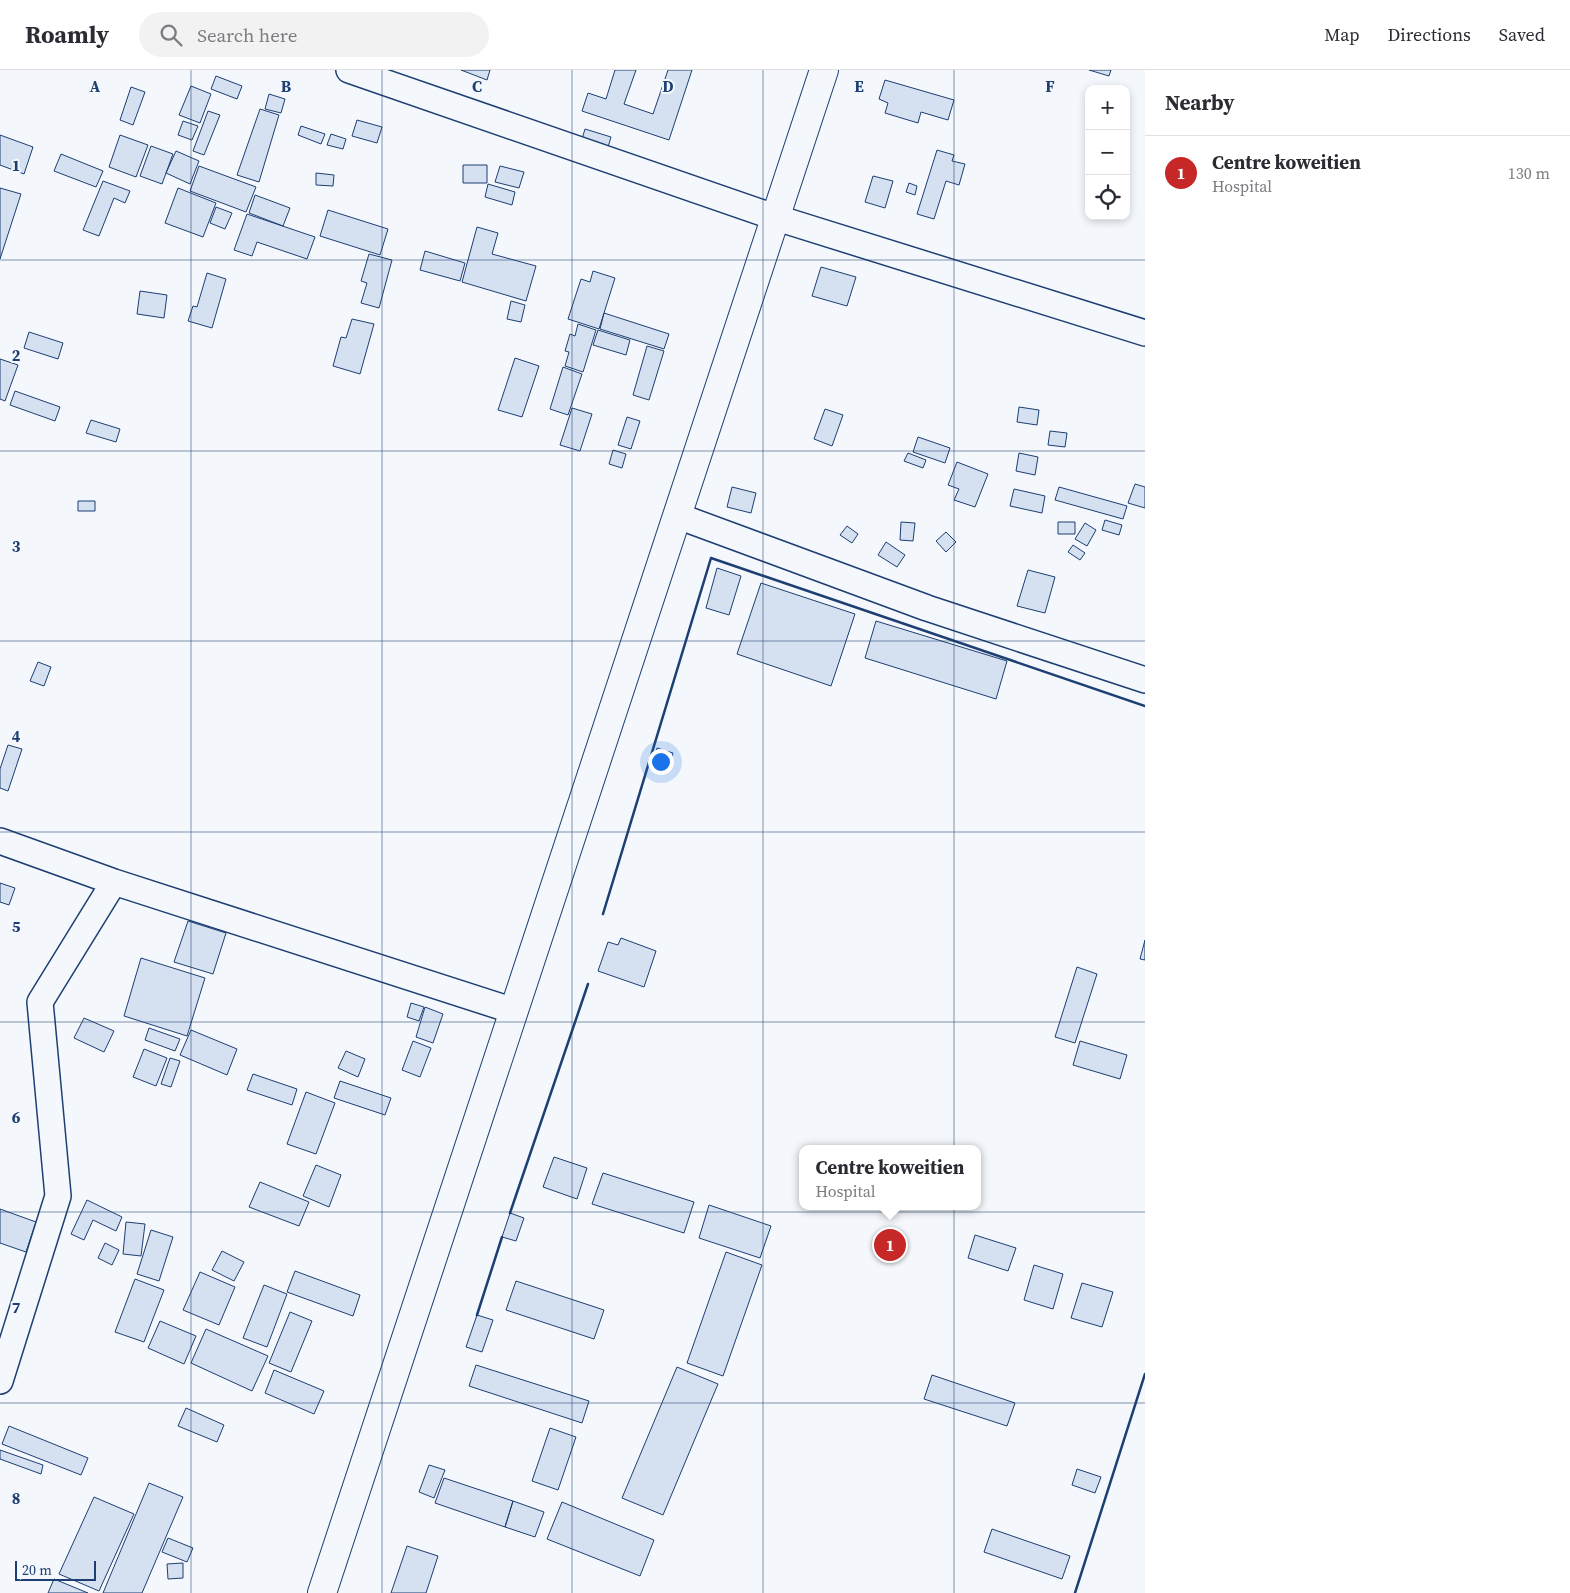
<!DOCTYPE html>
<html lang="en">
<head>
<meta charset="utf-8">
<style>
  body { margin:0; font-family:"Source Serif 4",serif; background:#f2f2f3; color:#2b2b33 }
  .controls { position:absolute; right:15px; top:15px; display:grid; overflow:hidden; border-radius:10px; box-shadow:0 2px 8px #0003 }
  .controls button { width:45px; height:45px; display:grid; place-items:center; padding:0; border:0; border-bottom:1px solid #e1e1e2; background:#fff; color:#2b2b33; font:25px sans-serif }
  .scale { position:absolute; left:15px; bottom:12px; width:81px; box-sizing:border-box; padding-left:5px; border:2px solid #1d3f73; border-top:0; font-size:14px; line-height:18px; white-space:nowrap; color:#1d3f73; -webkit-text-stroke:4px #f4f7fb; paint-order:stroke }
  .you { position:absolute; left:660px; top:691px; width:18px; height:18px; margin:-12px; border:4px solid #fff; border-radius:50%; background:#1a73e8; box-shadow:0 0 0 8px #1a73e833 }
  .badge { display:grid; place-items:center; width:32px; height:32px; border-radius:50%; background:#c62828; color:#fff; font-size:16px; font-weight:700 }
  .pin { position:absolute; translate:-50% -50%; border:2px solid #fff; box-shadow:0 1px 5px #0006 }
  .popup { position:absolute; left:799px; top:1075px; width:182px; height:65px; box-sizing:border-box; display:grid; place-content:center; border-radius:10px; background:#fff; filter:drop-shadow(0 1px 4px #0005); font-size:16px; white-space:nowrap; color:#7c7c81 }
  .popup b { font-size:19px; color:#2b2b33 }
  .popup::after { content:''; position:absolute; left:50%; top:100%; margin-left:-10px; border:10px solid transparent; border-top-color:#fff }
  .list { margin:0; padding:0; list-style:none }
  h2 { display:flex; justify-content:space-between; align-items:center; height:65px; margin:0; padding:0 20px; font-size:21px }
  h2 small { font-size:16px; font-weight:400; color:#7c7c81 }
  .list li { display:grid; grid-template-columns:32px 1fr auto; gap:15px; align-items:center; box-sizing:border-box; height:75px; padding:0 20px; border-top:1px solid #e1e1e2 }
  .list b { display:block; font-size:19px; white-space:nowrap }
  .list p { margin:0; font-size:16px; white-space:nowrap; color:#7c7c81 }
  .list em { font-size:16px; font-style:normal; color:#7c7c81 }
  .icon { flex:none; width:28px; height:28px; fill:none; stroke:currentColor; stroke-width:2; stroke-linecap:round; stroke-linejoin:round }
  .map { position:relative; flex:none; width:1145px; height:1523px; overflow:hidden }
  header { display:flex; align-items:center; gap:30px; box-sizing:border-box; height:70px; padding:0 25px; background:#fff; border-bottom:1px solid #e1e1e2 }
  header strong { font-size:24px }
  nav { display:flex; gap:28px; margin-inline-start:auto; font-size:18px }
  .search { width:350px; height:45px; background:#f2f2f3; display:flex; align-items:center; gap:12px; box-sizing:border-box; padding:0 18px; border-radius:28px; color:#7c7c81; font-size:19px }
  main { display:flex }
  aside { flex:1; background:#fff }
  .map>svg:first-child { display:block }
</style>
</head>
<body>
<header>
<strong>Roamly</strong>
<div class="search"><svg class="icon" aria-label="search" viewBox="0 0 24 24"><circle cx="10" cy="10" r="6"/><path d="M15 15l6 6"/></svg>Search here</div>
<nav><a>Map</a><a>Directions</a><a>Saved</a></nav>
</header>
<main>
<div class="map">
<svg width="1145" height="1523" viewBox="0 0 1145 1523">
  <rect width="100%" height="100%" fill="#f4f7fb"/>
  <path fill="#d5e0f0" stroke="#1d3f73" d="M 461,0 L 490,0 L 487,10 Z
    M 615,0 L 636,0 L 624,34 L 653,44 L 668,0 L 692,0 L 669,70 L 582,41 L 588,23 L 606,29 Z
    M 1089,0 L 1111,0 L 1109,6 Z
    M 216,6 L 242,16 L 237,29 L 211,19 Z
    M 885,10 L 954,30 L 948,50 L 921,42 L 918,53 L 885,43 L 888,33 L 879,29 Z
    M 191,16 L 211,24 L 200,53 L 179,45 Z
    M 131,17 L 145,22 L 133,55 L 120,50 Z
    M 269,24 L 285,29 L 281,43 L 265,39 Z
    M 260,39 L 279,45 L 259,112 L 237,105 Z
    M 208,41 L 220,45 L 204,85 L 193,81 Z
    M 357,50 L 382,57 L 377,73 L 352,66 Z
    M 183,51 L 198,56 L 192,70 L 178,65 Z
    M 301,56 L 325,64 L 321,74 L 298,65 Z
    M 585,59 L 611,67 L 608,77 L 582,69 Z
    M 331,64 L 346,69 L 343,79 L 327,75 Z
    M 0,65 L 33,77 L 24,104 L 0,95 Z
    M 120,65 L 148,75 L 136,107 L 109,97 Z
    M 151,76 L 173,84 L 162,114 L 140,106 Z
    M 937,80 L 954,85 L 952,91 L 965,94 L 959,115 L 946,111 L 934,149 L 917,144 Z
    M 176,81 L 199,91 L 190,114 L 166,103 Z
    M 61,84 L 103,101 L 96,117 L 54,101 Z
    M 463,95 L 487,95 L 487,113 L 463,113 Z
    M 199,96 L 256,117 L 246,142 L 190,121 Z
    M 500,96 L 524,102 L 519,118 L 495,112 Z
    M 316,103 L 334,105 L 333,116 L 316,115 Z
    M 873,106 L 893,111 L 885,138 L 865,132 Z
    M 103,111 L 130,121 L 125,133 L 114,128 L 99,166 L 83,160 Z
    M 909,113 L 917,116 L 915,125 L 906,122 Z
    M 488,114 L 515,122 L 512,135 L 485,127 Z
    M 0,118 L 21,124 L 0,189 Z
    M 178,118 L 216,133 L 203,167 L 165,153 Z
    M 255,125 L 290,138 L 283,156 L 249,143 Z
    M 216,137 L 232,143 L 225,159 L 210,153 Z
    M 328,140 L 388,159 L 380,185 L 320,166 Z
    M 247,144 L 315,167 L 307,189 L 257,172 L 252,186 L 234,180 Z
    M 477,157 L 498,163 L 492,184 L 536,196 L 526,231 L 462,212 Z
    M 425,181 L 465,193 L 460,211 L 420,200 Z
    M 369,184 L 392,190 L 379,238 L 361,233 L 367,213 L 361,211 Z
    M 821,197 L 856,207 L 847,236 L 812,226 Z
    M 593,201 L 615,208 L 599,259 L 568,249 L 581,209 L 590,212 Z
    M 207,203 L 226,209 L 212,258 L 188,251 L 193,236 L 197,237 Z
    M 140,221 L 167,225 L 164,248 L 137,244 Z
    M 511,231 L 525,235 L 521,252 L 507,249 Z
    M 604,243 L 669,264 L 664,279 L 600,259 Z
    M 352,249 L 374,254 L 360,304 L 333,296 L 341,267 L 346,268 Z
    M 578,254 L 596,260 L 583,302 L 565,296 L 569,282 L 565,281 L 570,264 L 575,266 Z
    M 598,260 L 630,270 L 626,285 L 593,275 Z
    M 29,262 L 63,273 L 58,289 L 24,278 Z
    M 647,276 L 664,281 L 649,330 L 633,325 Z
    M 515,288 L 539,296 L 522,347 L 498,340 Z
    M 0,289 L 18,295 L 5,331 L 0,329 Z
    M 563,297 L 582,304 L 568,345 L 550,339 Z
    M 15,321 L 60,337 L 55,351 L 10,335 Z
    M 1019,337 L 1039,340 L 1037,355 L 1017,352 Z
    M 572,338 L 592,344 L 580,381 L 560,375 Z
    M 825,339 L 843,345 L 832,376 L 814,369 Z
    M 627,347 L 640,351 L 631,379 L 618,375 Z
    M 91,350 L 120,359 L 116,372 L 86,363 Z
    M 1050,361 L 1067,363 L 1065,377 L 1048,375 Z
    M 918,367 L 950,378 L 945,393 L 913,382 Z
    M 613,380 L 626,384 L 622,398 L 609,394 Z
    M 908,383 L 926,390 L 923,398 L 904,391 Z
    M 1019,383 L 1038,387 L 1035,405 L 1016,401 Z
    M 957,392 L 988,404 L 975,437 L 954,430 L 959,419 L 948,415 Z
    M 1135,414 L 1145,417 L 1145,438 L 1128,433 Z
    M 732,417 L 756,423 L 751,443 L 727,437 Z
    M 1059,417 L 1127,436 L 1123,449 L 1055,430 Z
    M 1014,419 L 1045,426 L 1042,443 L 1010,436 Z
    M 78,431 L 95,431 L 95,441 L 78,441 Z
    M 1105,450 L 1122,455 L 1119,465 L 1102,460 Z
    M 901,452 L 915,453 L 913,471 L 900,470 Z
    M 1058,452 L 1075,452 L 1075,464 L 1058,464 Z
    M 1085,453 L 1096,460 L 1087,476 L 1075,469 Z
    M 847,456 L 858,464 L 852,473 L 840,465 Z
    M 946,462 L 956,472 L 946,482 L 936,471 Z
    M 886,472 L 905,485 L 897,497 L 878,485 Z
    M 1073,475 L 1085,483 L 1080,490 L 1068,482 Z
    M 717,498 L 741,506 L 729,545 L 706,538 Z
    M 1028,500 L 1055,507 L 1045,543 L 1017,536 Z
    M 761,513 L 855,544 L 831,616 L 737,584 Z
    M 876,551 L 1007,591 L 996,629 L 865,588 Z
    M 38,592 L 51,597 L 44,616 L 30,611 Z
    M 8,675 L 22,679 L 8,721 L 0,718 L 0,699 Z
    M 657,678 L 673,683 L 668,702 L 651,697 Z
    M 0,813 L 15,818 L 9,835 L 0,832 Z
    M 188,851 L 226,863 L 213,904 L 174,892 Z
    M 621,868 L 656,881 L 644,917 L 598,901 L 608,872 L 618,875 Z
    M 1145,870 L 1145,890 L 1140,889 Z
    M 141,888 L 205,908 L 187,966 L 124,946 Z
    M 1077,897 L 1097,904 L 1075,973 L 1055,967 Z
    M 411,933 L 424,937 L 419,951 L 407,947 Z
    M 425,937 L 443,944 L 433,973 L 416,967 Z
    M 84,948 L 114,961 L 104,982 L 74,968 Z
    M 149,958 L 180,969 L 175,981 L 145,970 Z
    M 191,960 L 237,979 L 227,1005 L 180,985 Z
    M 413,971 L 431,978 L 420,1007 L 402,1000 Z
    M 1080,971 L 1127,985 L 1120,1009 L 1073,995 Z
    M 144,979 L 167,988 L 156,1016 L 133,1007 Z
    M 346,981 L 365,989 L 358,1007 L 338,998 Z
    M 170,988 L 180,991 L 171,1017 L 161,1014 Z
    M 253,1004 L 297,1019 L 292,1035 L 247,1020 Z
    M 340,1011 L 391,1028 L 385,1045 L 334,1028 Z
    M 306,1022 L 335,1033 L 316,1084 L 287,1074 Z
    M 554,1087 L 587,1098 L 577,1129 L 543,1117 Z
    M 316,1095 L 341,1105 L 329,1137 L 303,1126 Z
    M 603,1103 L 694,1132 L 684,1163 L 592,1134 Z
    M 260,1112 L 309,1132 L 299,1156 L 249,1137 Z
    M 87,1130 L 122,1147 L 116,1161 L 93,1150 L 84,1170 L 71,1164 Z
    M 709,1135 L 771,1156 L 760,1188 L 699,1168 Z
    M 0,1139 L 36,1152 L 26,1182 L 0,1173 Z
    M 510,1143 L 524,1148 L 516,1171 L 502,1167 Z
    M 126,1152 L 145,1154 L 141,1186 L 123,1184 Z
    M 151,1160 L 173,1167 L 159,1211 L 137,1204 Z
    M 975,1165 L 1016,1178 L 1008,1201 L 968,1188 Z
    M 105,1173 L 119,1180 L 112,1195 L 98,1188 Z
    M 222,1181 L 244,1192 L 234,1211 L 212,1200 Z
    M 726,1182 L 762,1195 L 723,1306 L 687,1293 Z
    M 1034,1195 L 1063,1204 L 1053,1239 L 1024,1230 Z
    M 295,1201 L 360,1225 L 353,1246 L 287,1222 Z
    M 200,1202 L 235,1217 L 219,1255 L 183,1240 Z
    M 135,1209 L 164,1220 L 144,1272 L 115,1262 Z
    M 516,1211 L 604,1240 L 594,1269 L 506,1240 Z
    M 1082,1213 L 1113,1222 L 1102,1257 L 1071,1248 Z
    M 264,1215 L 287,1224 L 267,1277 L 243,1268 Z
    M 290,1242 L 312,1251 L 291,1302 L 269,1293 Z
    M 477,1245 L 493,1250 L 482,1282 L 466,1277 Z
    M 160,1251 L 196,1266 L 184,1294 L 148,1278 Z
    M 206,1259 L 268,1286 L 252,1321 L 191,1293 Z
    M 476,1295 L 589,1331 L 582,1353 L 469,1316 Z
    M 677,1297 L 718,1314 L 663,1445 L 622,1428 Z
    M 274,1300 L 324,1321 L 314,1344 L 265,1323 Z
    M 932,1305 L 1015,1333 L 1007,1356 L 924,1329 Z
    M 186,1338 L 224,1355 L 217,1372 L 178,1356 Z
    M 9,1356 L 88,1388 L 81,1405 L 2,1374 Z
    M 550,1358 L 576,1367 L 558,1420 L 532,1411 Z
    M 0,1380 L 43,1395 L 41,1404 L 0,1389 Z
    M 429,1395 L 445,1400 L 434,1428 L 419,1422 Z
    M 1077,1399 L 1101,1407 L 1095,1423 L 1072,1415 Z
    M 444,1408 L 513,1431 L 505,1457 L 435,1433 Z
    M 149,1413 L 183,1427 L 142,1523 L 103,1523 Z
    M 94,1427 L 134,1444 L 99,1521 L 59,1504 Z
    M 513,1431 L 544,1442 L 535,1467 L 505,1457 Z
    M 562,1432 L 654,1470 L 640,1506 L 547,1469 Z
    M 992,1459 L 1070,1486 L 1062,1509 L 984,1482 Z
    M 168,1468 L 193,1478 L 187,1492 L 162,1482 Z
    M 407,1476 L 438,1486 L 426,1523 L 391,1523 Z
    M 183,1493 L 183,1508 L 168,1509 L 167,1494 Z
    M 54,1509 L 88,1523 L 48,1523 Z"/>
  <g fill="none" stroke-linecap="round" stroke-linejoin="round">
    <g stroke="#1d3f73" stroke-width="28">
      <path id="minor" d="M 349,0 L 777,148 L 1145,263
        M 678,446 L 927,538 L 1145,610
        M 0,771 L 114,812 L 514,941
        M 0,1311 L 58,1126 L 40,932 L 114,812"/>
    </g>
    <g stroke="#1d3f73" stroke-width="30">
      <path id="tertiary" d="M 322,1523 L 824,0"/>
    </g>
    <use href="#minor" stroke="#f4f7fb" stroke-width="25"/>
    <use href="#tertiary" stroke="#f4f7fb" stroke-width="28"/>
    <path stroke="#1d3f73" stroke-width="2.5" d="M 603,844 L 711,488 L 1145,636
      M 510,1143 L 588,914
      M 477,1245 L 502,1167
      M 1075,1523 L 1145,1304"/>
  </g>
  <path fill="none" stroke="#1d3f73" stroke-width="1" stroke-opacity="0.55" d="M 191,0 L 191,1523M 382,0 L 382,1523M 572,0 L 572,1523M 763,0 L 763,1523M 954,0 L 954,1523M 0,190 L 1145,190M 0,381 L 1145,381M 0,571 L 1145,571M 0,762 L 1145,762M 0,952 L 1145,952M 0,1142 L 1145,1142M 0,1333 L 1145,1333"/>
  <g font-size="16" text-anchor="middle" font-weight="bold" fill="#1d3f73" stroke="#f4f7fb" stroke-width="4" stroke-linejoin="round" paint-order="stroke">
    <text x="95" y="22">A</text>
    <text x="286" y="22">B</text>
    <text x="477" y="22">C</text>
    <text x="668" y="22">D</text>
    <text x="859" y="22">E</text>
    <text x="1050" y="22">F</text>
    <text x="16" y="101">1</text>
    <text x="16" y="291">2</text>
    <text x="16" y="482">3</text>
    <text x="16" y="672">4</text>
    <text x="16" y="862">5</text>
    <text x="16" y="1053">6</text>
    <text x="16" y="1243">7</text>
    <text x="16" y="1434">8</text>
  </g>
</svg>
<div class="controls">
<button>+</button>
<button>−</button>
<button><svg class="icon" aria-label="locate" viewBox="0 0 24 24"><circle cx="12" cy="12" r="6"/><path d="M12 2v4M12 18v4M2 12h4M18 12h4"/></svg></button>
</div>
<div class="scale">20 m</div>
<div class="you"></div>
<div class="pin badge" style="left:890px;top:1175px">1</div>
<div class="popup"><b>Centre koweitien</b>Hospital</div>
</div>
<aside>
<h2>Nearby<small></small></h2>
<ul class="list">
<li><span class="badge">1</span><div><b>Centre koweitien</b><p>Hospital</p></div><em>130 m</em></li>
</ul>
</aside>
</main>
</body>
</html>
